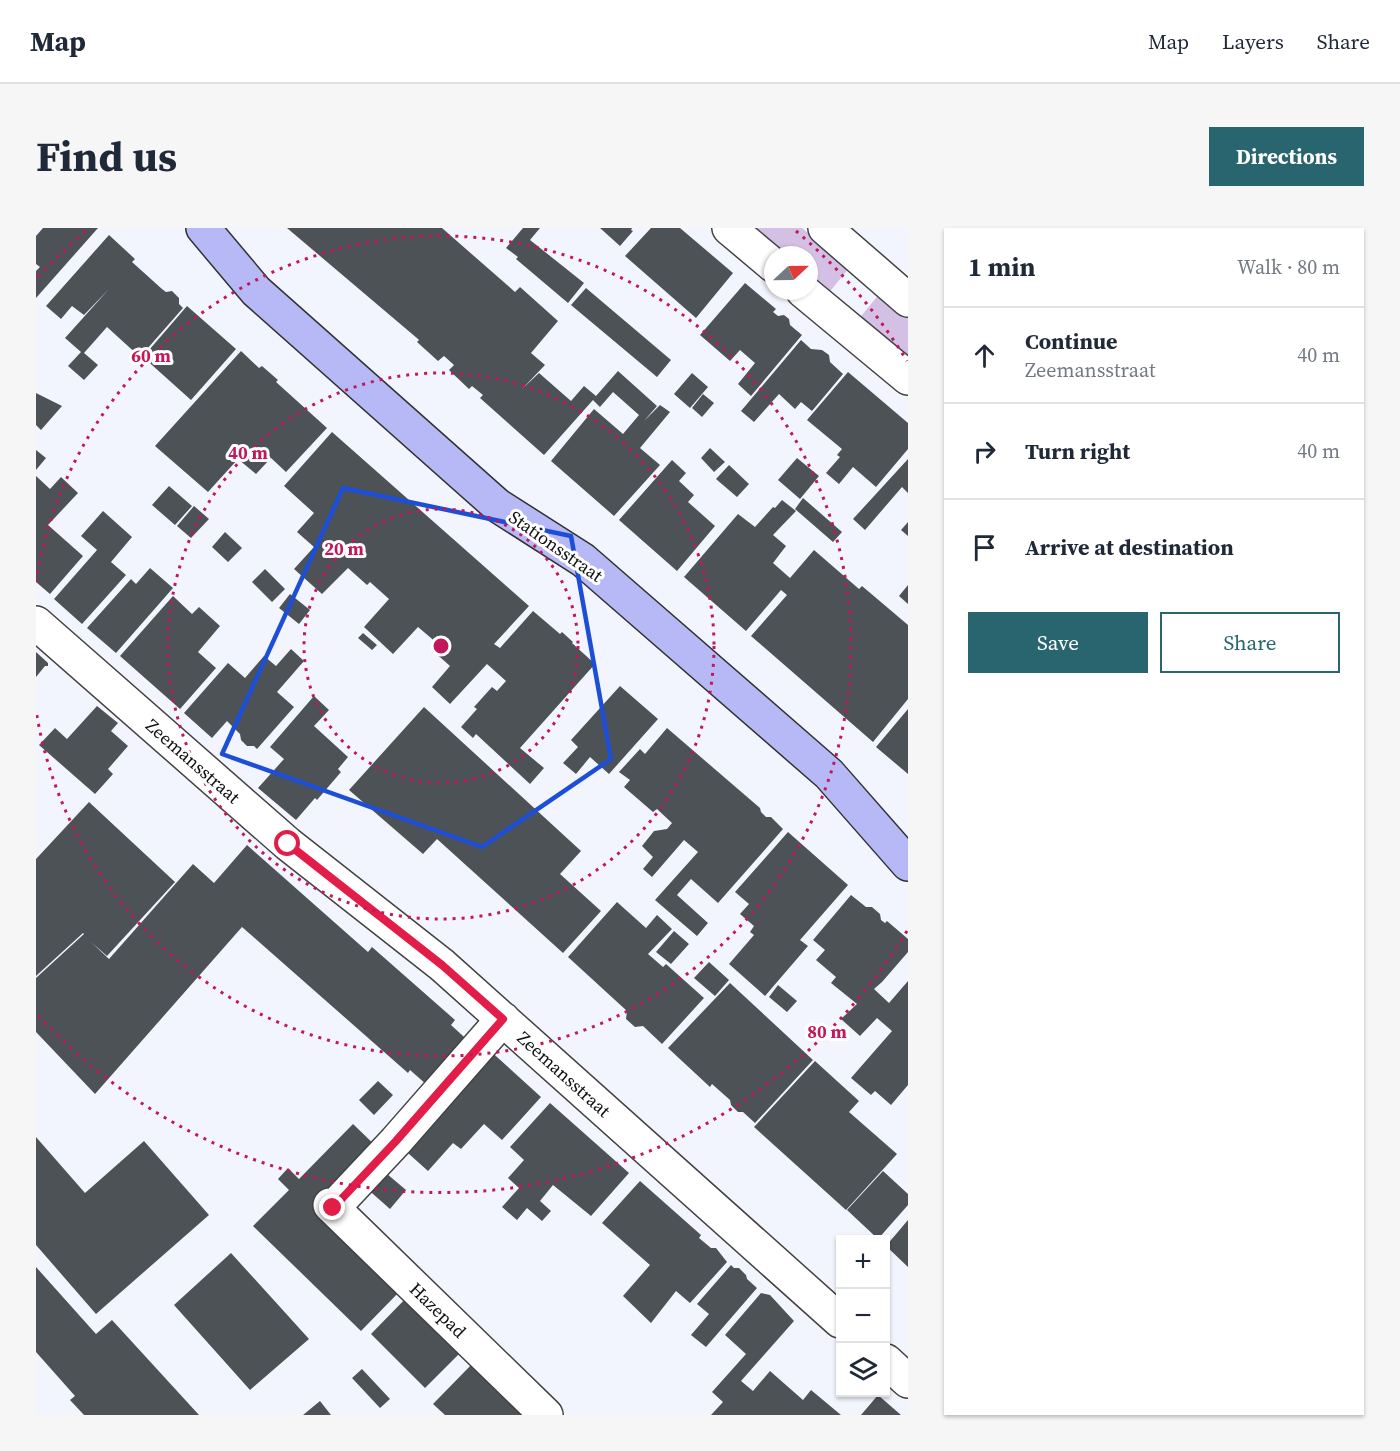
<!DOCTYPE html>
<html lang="en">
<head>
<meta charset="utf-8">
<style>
  body { margin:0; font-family:"Source Serif 4",serif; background:#f6f6f7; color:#1f2937 }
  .controls { position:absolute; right:18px; bottom:18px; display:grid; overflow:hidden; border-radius:0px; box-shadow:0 2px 4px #0004 }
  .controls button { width:54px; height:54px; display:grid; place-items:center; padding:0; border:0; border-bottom:2px solid #e0e1e3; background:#fff; color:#1f2937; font:30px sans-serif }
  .compass { position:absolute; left:728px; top:18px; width:54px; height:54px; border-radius:50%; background:#fff; box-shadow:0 2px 4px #0004; rotate:68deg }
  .stop { position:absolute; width:18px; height:18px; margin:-14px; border:4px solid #e11d48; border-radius:50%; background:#fff }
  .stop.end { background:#e11d48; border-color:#fff; box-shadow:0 2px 6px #0008 }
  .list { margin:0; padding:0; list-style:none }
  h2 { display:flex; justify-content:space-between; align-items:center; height:78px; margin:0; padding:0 24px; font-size:26px }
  h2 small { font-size:20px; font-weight:400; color:#747a83 }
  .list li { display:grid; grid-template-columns:39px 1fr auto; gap:18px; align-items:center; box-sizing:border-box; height:96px; padding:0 24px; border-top:2px solid #e0e1e3 }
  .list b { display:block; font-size:22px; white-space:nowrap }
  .list p { margin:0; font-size:20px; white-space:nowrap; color:#747a83 }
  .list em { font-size:20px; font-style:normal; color:#747a83 }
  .actions { display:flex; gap:12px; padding:18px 24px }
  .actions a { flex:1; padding:14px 0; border:2px solid #29656e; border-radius:0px; text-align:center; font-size:21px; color:#29656e }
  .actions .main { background:#29656e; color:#fff }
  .icon { flex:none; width:33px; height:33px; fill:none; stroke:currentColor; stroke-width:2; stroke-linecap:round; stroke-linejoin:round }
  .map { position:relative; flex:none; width:872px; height:1187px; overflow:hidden; border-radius:0px }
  header { display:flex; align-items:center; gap:36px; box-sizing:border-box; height:84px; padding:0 30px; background:#fff; border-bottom:2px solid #e0e1e3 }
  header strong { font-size:28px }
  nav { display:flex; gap:33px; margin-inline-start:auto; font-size:21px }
  .intro { display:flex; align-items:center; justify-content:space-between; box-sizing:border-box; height:144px; padding:0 36px }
  h1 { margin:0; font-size:42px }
  .button { padding:15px 27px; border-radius:0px; background:#29656e; color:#fff; font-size:21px; font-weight:700 }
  main { display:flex; gap:36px; padding:0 36px }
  aside { flex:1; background:#fff; border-radius:0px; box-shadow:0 2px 4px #0004 }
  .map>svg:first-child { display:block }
</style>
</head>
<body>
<header>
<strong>Map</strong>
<nav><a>Map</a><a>Layers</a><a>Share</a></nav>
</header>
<div class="intro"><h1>Find us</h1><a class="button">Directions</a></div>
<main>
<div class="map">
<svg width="872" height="1187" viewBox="0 0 872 1187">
  <rect width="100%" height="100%" fill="#f3f5fe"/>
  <path fill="#d4c0e5" d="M 716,0 L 766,0 L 813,40 L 792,66 L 773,49 L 773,27 L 747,27 Z
    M 844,65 L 872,88 L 872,134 L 822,92 Z"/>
  <path fill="#4d5257" d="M 7,0 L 62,0 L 0,70 L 0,43 L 4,39 L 0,36 L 0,8 Z
    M 251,0 L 406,0 L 479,64 L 484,59 L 522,93 L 495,125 L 509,137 L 486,161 L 503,145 L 535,173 L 548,158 L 560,168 L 582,143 L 621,178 L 608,193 L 624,177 L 634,184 L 604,220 L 624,237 L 578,288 L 515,233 L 558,181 L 587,206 L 603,187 L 577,164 L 564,179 L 557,172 L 508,227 L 444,170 L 447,167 L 436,158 L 433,161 L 414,143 L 413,142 L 418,137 L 408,128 L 402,133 L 381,114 L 383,112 L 382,111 Z
    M 487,0 L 504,0 L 494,12 L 548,55 L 532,75 L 480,31 L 482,29 L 470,20 Z
    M 564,0 L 596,0 L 595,2 L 597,3 L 584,18 Z
    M 615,0 L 644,0 L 697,45 L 660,90 L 589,28 Z
    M 73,7 L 99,31 L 96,34 L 126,61 L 130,64 L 136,63 L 143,70 L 143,76 L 147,80 L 104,129 L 71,99 L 48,125 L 62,137 L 48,152 L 32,138 L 45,124 L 29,110 L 73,61 L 48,87 L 36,78 L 25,91 L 10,78 Z
    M 709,55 L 740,81 L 737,84 L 742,88 L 748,87 L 753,91 L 754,97 L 766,107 L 715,168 L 702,156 L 719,135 L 704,122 L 694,133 L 664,107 Z
    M 550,60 L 635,132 L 621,149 L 535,77 Z
    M 151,78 L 200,121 L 155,172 L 107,129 Z
    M 765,112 L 775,121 L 786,122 L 793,127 L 794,134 L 807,146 L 776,183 L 765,174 L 759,181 L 743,166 L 718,194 L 705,183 Z
    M 205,123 L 223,140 L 226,138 L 242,152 L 240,154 L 291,200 L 250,244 L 235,230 L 220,246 L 202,231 L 172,264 L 119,218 Z
    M 812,144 L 872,195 L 872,221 L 840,259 L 817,239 L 803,256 L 790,245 L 804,229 L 801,227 L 806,221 L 771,192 Z
    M 656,145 L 672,159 L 654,180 L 638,166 Z
    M 0,165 L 26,178 L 5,202 L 0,197 Z
    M 667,166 L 678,175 L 666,189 L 656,180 Z
    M 296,204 L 493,378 L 458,416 L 464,420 L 497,383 L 524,406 L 526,404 L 537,414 L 536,415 L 559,436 L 484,520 L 508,540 L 494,556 L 440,506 L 437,510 L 425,499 L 441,481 L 438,479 L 456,459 L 461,463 L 470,453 L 451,436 L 414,476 L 396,459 L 414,438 L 396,422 L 402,416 L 382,399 L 357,426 L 328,399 L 353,371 L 334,354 L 331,357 L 312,340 L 286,366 L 258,341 L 278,319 L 261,304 L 278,285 L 248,258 Z
    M 674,220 L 689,234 L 678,244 L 665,230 Z
    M 0,222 L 10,230 L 0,242 Z
    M 761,230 L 783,248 L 764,271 L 742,252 Z
    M 872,231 L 872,265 L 866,259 L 829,302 L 817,291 Z
    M 636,232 L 650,245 L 643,253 L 658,267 L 652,274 L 679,298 L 641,343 L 583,292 Z
    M 693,237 L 713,256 L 701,269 L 680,251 Z
    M 0,248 L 14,261 L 25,249 L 42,265 L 12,297 L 47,328 L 14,366 L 0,354 Z
    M 133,258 L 156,278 L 139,297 L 116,277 Z
    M 767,270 L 806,304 L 797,314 L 759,281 Z
    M 746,272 L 760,283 L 737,307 L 750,318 L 737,335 L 754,350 L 778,322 L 823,361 L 826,358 L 872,397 L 872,471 L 837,514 L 715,408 L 751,367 L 745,362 L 710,403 L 648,349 L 702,286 L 719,299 L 737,279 L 739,280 Z
    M 158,278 L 173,291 L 155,310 L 141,298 Z
    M 67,283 L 96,309 L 75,334 L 90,347 L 46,396 L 18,371 L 61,322 L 45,308 Z
    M 872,294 L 872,308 L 865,302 Z
    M 189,304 L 206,320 L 192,334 L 176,319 Z
    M 114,340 L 137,360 L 80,425 L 51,400 L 95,351 L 100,356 Z
    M 229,341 L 249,361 L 236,374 L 216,354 Z
    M 872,357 L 872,376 L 863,368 Z
    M 254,366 L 274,382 L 263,396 L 243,380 Z
    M 137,368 L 156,386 L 163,379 L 184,398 L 162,424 L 180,440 L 144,481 L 84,428 Z
    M 327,405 L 341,417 L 336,422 L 322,410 Z
    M 255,421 L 268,433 L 241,464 L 258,479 L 221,521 L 218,518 L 211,518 L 205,512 L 204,506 L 191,493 L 176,510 L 148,485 L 192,435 L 209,450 L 228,428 L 240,438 Z
    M 0,424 L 12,435 L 12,438 L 9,438 L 0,449 Z
    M 584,458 L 622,491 L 573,546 L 554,529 L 540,546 L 527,535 L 542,519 L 535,512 Z
    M 278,468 L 293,482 L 278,498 L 312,529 L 302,541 L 305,544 L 281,572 L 279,570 L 260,592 L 222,560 L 248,531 L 234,519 Z
    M 61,478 L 82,495 L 75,503 L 92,518 L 72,541 L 77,546 L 59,566 L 3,517 L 19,500 L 31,511 Z
    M 388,479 L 545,623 L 524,646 L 565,683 L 527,725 L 401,611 L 387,626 L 313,562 Z
    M 872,481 L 872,546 L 840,519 Z
    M 631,500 L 724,580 L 725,584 L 730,589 L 735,589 L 747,601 L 682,675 L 655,651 L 641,667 L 672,695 L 661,708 L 619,672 L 662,624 L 648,612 L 616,649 L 607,641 L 617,629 L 606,618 L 618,603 L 631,601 L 636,595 L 621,581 L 617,584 L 588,559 L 594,552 L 583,544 L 604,521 L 609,526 Z
    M 53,574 L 139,654 L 71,728 L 55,714 L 73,731 L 157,636 L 178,655 L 211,617 L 332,724 L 336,719 L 419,792 L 415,797 L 439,819 L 399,864 L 374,842 L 372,845 L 206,699 L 59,866 L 0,804 L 0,750 L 48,706 L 47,705 L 0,748 L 0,631 Z
    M 752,604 L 812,657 L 764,712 L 772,718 L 729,768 L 693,736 L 718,707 L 714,704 L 718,698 L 704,686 L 713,676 L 699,664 Z
    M 815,667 L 830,679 L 836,679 L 844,686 L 845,692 L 849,695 L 851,693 L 872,711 L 872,724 L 846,754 L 838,761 L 853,775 L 872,753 L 872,857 L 855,877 L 839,863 L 835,867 L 815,850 L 856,803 L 841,790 L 824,808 L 805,791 L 821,776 L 795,755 L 800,749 L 780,732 L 789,722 L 777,712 Z
    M 581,674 L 610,700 L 621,687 L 636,701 L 612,726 L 627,739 L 630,736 L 668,770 L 626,816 L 607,798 L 599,799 L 590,791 L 591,783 L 532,729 Z
    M 638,703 L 653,716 L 635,736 L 620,724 Z
    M 673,734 L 693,752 L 679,768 L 658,750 Z
    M 694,755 L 777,832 L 719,895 L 707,884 L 702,884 L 695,877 L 694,872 L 676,856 L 674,859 L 632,820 Z
    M 742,757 L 761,773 L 751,784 L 733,769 Z
    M 451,820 L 505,869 L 466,912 L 448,896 L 425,921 L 417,915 L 392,943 L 363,917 Z
    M 779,833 L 823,873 L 813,884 L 861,926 L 810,982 L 718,899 Z
    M 342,853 L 357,867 L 338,887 L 323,872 Z
    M 514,875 L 593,945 L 555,988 L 517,957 L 504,973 L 515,983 L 506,993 L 491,980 L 481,992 L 466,979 L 483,960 L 472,950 L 488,932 L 474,919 Z
    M 317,896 L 346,924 L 288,983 L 367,1060 L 325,1103 L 217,998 L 253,962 L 242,951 L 252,940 L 263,951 Z
    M 0,909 L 49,965 L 108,913 L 173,987 L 60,1086 L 0,1017 Z
    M 344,940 L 370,962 L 354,981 L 328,958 Z
    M 847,943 L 872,966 L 872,977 L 842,1011 L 811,982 Z
    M 604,953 L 665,1007 L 663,1010 L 675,1020 L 680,1020 L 691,1034 L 654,1075 L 640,1063 L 615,1095 L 587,1068 L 614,1037 L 566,995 Z
    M 872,992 L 872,1039 L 850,1018 Z
    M 195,1025 L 273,1111 L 214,1162 L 138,1077 Z
    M 695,1037 L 698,1040 L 703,1040 L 710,1047 L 711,1051 L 721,1060 L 670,1119 L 655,1107 L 673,1086 L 661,1076 Z
    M 0,1039 L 60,1106 L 76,1092 L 163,1187 L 48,1187 L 34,1172 L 39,1168 L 0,1124 Z
    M 377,1063 L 432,1117 L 389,1160 L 335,1106 Z
    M 725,1065 L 734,1067 L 758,1093 L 705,1153 L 717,1163 L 734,1143 L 767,1172 L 775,1162 L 805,1187 L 675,1187 L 687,1174 L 676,1164 L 710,1126 L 689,1107 Z
    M 438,1134 L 493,1187 L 409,1187 L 397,1176 Z
    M 326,1141 L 354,1171 L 344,1180 L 316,1150 Z
    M 842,1167 L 865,1187 L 825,1187 Z
    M 284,1173 L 295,1187 L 267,1187 Z"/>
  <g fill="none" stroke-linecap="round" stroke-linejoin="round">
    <g stroke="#424242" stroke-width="36">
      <path id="street" d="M 693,0 L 737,37
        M 789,0 L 872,72
        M 767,63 L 872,150
        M 0,395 L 252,616 L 406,737 L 804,1093
        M 294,977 L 510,1187
        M 297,980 L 360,913 L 467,791
        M 850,1133 L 872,1153"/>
    </g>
    <g stroke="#313131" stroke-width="36">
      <path id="secondary" d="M 167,0 L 220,63 L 461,277 L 547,332 L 793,546 L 872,636"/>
    </g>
    <use href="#street" stroke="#fff" stroke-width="33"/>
    <use href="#secondary" stroke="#b6b9f6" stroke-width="33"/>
  </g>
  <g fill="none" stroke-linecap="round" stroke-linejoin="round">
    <path stroke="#e11d48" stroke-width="8" d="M 252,616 L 406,737 L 467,791 L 360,913 L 297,980"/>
  </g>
  <path fill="none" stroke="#1d4ed8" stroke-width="4.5" stroke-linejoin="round" d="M 307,260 L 535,308 L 575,531 L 446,619 L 186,526 Z"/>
  <g fill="none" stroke="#c2185b" stroke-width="3" stroke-dasharray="3 6">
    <circle cx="405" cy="418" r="137"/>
    <circle cx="405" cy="418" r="273"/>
    <path d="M0 354A410 410 0 1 1 0 482"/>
    <path d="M871 703A546 546 0 0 1 2 787M2 49A546 546 0 0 1 50 3M760 3A546 546 0 0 1 871 133"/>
  </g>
  <g text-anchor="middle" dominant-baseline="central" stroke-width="6" stroke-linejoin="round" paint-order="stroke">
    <g font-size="18" fill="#0f0f0f" stroke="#fff">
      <text transform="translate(520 318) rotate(35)">Stationsstraat</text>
      <text transform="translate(157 533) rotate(41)">Zeemansstraat</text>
      <text transform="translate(528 846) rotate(42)">Zeemansstraat</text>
      <text transform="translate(402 1082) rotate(44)">Hazepad</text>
    </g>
  </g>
  <circle cx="405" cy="418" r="9" fill="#c2185b" stroke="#fff" stroke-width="3"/>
  <g font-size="18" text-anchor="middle" font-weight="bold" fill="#c2185b" stroke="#fff" stroke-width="6" stroke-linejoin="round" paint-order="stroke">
    <text x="115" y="134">60 m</text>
    <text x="212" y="231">40 m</text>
    <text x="308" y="327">20 m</text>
    <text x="791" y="810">80 m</text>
  </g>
</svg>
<div class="controls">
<button>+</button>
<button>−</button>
<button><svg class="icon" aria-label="layers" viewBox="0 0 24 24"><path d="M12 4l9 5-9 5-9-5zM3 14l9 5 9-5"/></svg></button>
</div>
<svg class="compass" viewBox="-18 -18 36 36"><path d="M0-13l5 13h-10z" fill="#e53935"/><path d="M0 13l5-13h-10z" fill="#747a83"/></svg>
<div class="stop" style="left:252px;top:616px"></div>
<div class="stop end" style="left:297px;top:980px"></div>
</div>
<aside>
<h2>1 min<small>Walk · 80 m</small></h2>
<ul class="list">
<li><svg class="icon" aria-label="ahead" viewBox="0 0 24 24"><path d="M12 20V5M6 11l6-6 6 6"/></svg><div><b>Continue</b><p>Zeemansstraat</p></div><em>40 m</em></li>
<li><svg class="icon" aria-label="right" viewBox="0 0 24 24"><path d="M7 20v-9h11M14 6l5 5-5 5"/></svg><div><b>Turn right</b></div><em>40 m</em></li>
<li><svg class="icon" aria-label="arrive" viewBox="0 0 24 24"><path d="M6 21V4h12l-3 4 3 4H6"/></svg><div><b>Arrive at destination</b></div></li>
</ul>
<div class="actions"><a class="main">Save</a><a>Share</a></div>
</aside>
</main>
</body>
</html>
